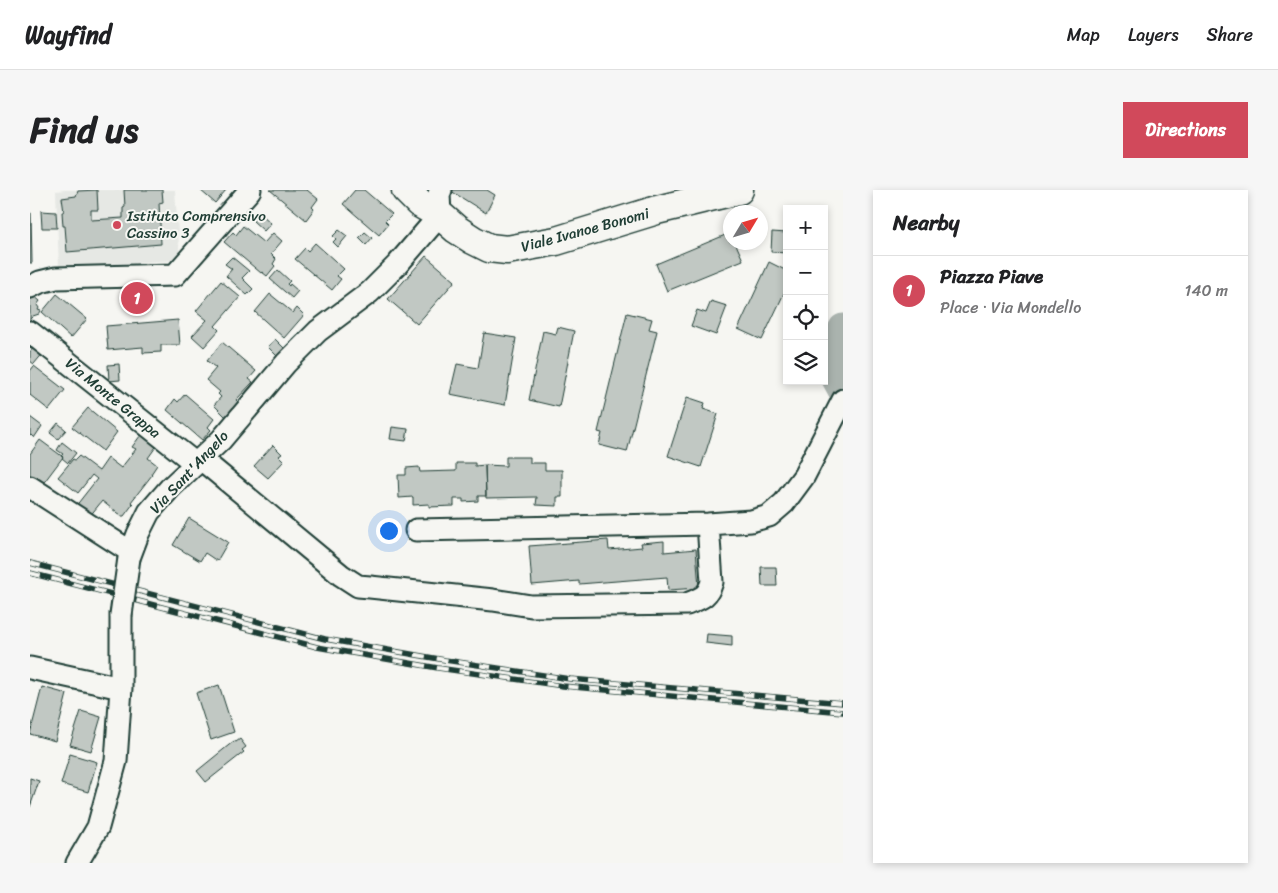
<!DOCTYPE html>
<html lang="en">
<head>
<meta charset="utf-8">
<style>
  body { margin:0; font-family:Sriracha,sans-serif; background:#f6f6f6; color:#202124 }
  .controls { position:absolute; right:15px; top:15px; display:grid; overflow:hidden; border-radius:0px; box-shadow:0 2px 8px #0003 }
  .controls button { width:45px; height:45px; display:grid; place-items:center; padding:0; border:0; border-bottom:1px solid #e0e0e0; background:#fff; color:#202124; font:25px sans-serif }
  .compass { position:absolute; left:693px; top:15px; width:45px; height:45px; border-radius:50%; background:#fff; box-shadow:0 2px 8px #0003; rotate:52deg }
  .you { position:absolute; left:358px; top:340px; width:18px; height:18px; margin:-12px; border:4px solid #fff; border-radius:50%; background:#1a73e8; box-shadow:0 0 0 8px #1a73e833 }
  .badge { display:grid; place-items:center; width:32px; height:32px; border-radius:50%; background:#d1495b; color:#fff; font-size:16px; font-weight:700 }
  .pin { position:absolute; translate:-50% -50%; border:2px solid #fff; box-shadow:0 1px 5px #0006 }
  .list { margin:0; padding:0; list-style:none }
  h2 { display:flex; justify-content:space-between; align-items:center; height:65px; margin:0; padding:0 20px; font-size:21px }
  h2 small { font-size:16px; font-weight:400; color:#757577 }
  .list li { display:grid; grid-template-columns:32px 1fr auto; gap:15px; align-items:center; box-sizing:border-box; height:70px; padding:0 20px; border-top:1px solid #e0e0e0 }
  .list b { display:block; font-size:19px; white-space:nowrap }
  .list p { margin:0; font-size:16px; white-space:nowrap; color:#757577 }
  .list em { font-size:16px; font-style:normal; color:#757577 }
  .icon { flex:none; width:28px; height:28px; fill:none; stroke:currentColor; stroke-width:2; stroke-linecap:round; stroke-linejoin:round }
  .map { position:relative; flex:none; width:813px; height:673px; overflow:hidden; border-radius:0px }
  header { display:flex; align-items:center; gap:30px; box-sizing:border-box; height:70px; padding:0 25px; background:#fff; border-bottom:1px solid #e0e0e0 }
  header strong { font-size:24px }
  nav { display:flex; gap:28px; margin-inline-start:auto; font-size:18px }
  .intro { display:flex; align-items:center; justify-content:space-between; box-sizing:border-box; height:120px; padding:0 30px }
  h1 { margin:0; font-size:35px }
  .button { padding:12px 22px; border-radius:0px; background:#d1495b; color:#fff; font-size:18px; font-weight:700 }
  main { display:flex; gap:30px; padding:0 30px }
  aside { flex:1; background:#fff; border-radius:0px; box-shadow:0 2px 8px #0003 }
  .map>svg:first-child { display:block }
</style>
</head>
<body>
<header>
<strong>Wayfind</strong>
<nav><a>Map</a><a>Layers</a><a>Share</a></nav>
</header>
<div class="intro"><h1>Find us</h1><a class="button">Directions</a></div>
<main>
<div class="map">
<svg width="813" height="673" viewBox="0 0 813 673">
  <rect width="100%" height="100%" fill="#f6f6f2"/>
  <filter id="ink" filterUnits="userSpaceOnUse"><feTurbulence type="fractalNoise" baseFrequency=".02" numOctaves="2"/><feDisplacementMap in="SourceGraphic" scale="10" xChannelSelector="R" yChannelSelector="G"/><feConvolveMatrix kernelMatrix="1 2 1 2 8 2 1 2 1" color-interpolation-filters="sRGB"/></filter>
  <g filter="url(#ink)">
    <path fill="#e6e8e4" d="M 35,0 L 145,0 L 150,70 L 29,78 L 26,1 Z"/>
    <g fill="none" stroke-linecap="round" stroke-linejoin="round">
      <path stroke="#aab3ae" stroke-width="29" d="M 813,138 L 802,157 L 799,176 L 813,202"/>
    </g>
    <path fill="#c1c8c3" stroke="#1f3d34" d="M 67,0 L 68,20 L 61,20 L 61,30 L 93,28 L 93,18 L 95,17 L 94,0 L 132,0 L 133,12 L 129,13 L 131,54 L 37,62 L 35,36 L 33,36 L 32,22 L 34,22 L 32,8 L 46,6 L 48,1 Z
      M 170,0 L 196,0 L 185,13 Z
      M 240,0 L 277,0 L 288,9 L 282,17 L 284,19 L 276,30 Z
      M 325,0 L 334,0 L 362,24 L 355,31 L 358,34 L 349,45 L 313,14 Z
      M 422,0 L 457,0 L 465,5 L 456,23 L 421,1 Z
      M 11,21 L 26,22 L 27,38 L 12,38 Z
      M 0,23 L 1,23 L 2,73 L 0,73 Z
      M 230,23 L 241,33 L 234,41 L 223,31 Z
      M 213,36 L 234,53 L 243,43 L 252,51 L 241,64 L 246,69 L 243,74 L 245,76 L 237,86 L 232,82 L 231,83 L 194,52 L 203,42 L 206,45 Z
      M 309,40 L 317,46 L 308,57 L 303,52 L 306,49 L 303,46 Z
      M 335,42 L 342,48 L 336,55 L 329,48 Z
      M 742,42 L 757,43 L 757,63 L 741,62 Z
      M 700,43 L 700,52 L 705,52 L 713,70 L 637,101 L 626,74 Z
      M 285,53 L 314,79 L 307,86 L 311,89 L 302,100 L 265,69 L 275,58 L 278,61 Z
      M 396,66 L 425,91 L 387,134 L 358,109 Z
      M 202,67 L 219,81 L 212,88 L 223,99 L 217,105 L 196,86 L 202,79 L 195,74 Z
      M 739,72 L 757,81 L 757,97 L 732,150 L 708,139 Z
      M 248,80 L 260,91 L 257,94 L 259,96 L 260,94 L 268,101 L 262,108 L 240,89 Z
      M 191,91 L 210,107 L 185,136 L 189,140 L 174,157 L 162,146 L 177,130 L 166,121 Z
      M 27,104 L 57,129 L 41,148 L 12,122 Z
      M 240,104 L 263,123 L 267,118 L 274,125 L 254,148 L 225,122 Z
      M 4,106 L 10,111 L 7,115 L 9,118 L 8,120 L 11,121 L 9,124 L 3,126 L 0,129 L 0,111 Z
      M 681,111 L 697,116 L 686,145 L 661,136 L 667,120 L 676,123 Z
      M 597,123 L 622,129 L 619,139 L 627,141 L 597,262 L 569,255 L 572,243 L 568,242 Z
      M 148,130 L 150,155 L 131,155 L 131,162 L 113,163 L 113,157 L 78,160 L 76,136 Z
      M 528,137 L 544,141 L 529,217 L 499,210 L 513,141 L 526,144 Z
      M 454,143 L 486,148 L 475,215 L 420,204 L 427,174 L 448,178 Z
      M 245,149 L 255,159 L 248,167 L 238,157 Z
      M 192,152 L 226,181 L 219,189 L 223,192 L 206,210 L 209,213 L 197,228 L 184,215 L 191,207 L 188,204 L 190,202 L 176,190 L 186,178 L 177,171 Z
      M 5,155 L 14,162 L 4,174 L 0,171 L 0,162 Z
      M 89,174 L 90,190 L 79,191 L 78,175 Z
      M 4,176 L 35,200 L 19,220 L 0,205 L 0,181 Z
      M 155,204 L 184,229 L 178,237 L 181,240 L 172,250 L 137,220 L 145,209 L 148,212 Z
      M 657,207 L 675,213 L 673,219 L 688,224 L 671,277 L 638,266 Z
      M 58,218 L 87,242 L 73,261 L 42,237 Z
      M 0,227 L 12,236 L 4,248 L 1,245 L 0,246 Z
      M 28,233 L 36,240 L 28,249 L 20,243 Z
      M 362,237 L 378,239 L 376,251 L 360,249 Z
      M 113,242 L 128,254 L 118,268 L 127,275 L 121,284 L 122,285 L 101,312 L 103,314 L 94,326 L 91,326 L 72,311 L 59,327 L 45,317 L 67,289 L 62,285 L 48,303 L 28,287 L 43,269 L 45,270 L 49,266 L 69,281 L 78,268 L 91,278 L 106,259 L 102,257 Z
      M 10,250 L 33,267 L 12,295 L 0,286 L 0,264 Z
      M 32,252 L 46,263 L 38,273 L 32,268 L 33,267 L 31,266 L 33,264 L 27,260 Z
      M 243,255 L 252,264 L 249,266 L 254,271 L 238,288 L 224,276 Z
      M 476,267 L 500,267 L 500,273 L 515,273 L 515,280 L 532,280 L 532,307 L 527,307 L 527,316 L 506,315 L 507,307 L 456,308 L 455,275 L 476,276 Z
      M 426,273 L 445,273 L 445,276 L 455,275 L 456,306 L 448,306 L 448,311 L 433,312 L 433,309 L 424,309 L 424,316 L 399,317 L 399,314 L 383,315 L 383,307 L 369,308 L 368,285 L 376,285 L 376,278 L 389,277 L 390,282 L 426,281 Z
      M 159,328 L 198,352 L 187,371 L 175,363 L 170,371 L 143,355 Z
      M 578,350 L 579,360 L 612,357 L 611,353 L 634,351 L 634,362 L 666,359 L 669,398 L 638,400 L 637,387 L 549,394 L 549,391 L 502,395 L 499,356 Z
      M 731,377 L 746,377 L 747,396 L 732,396 Z
      M 677,444 L 702,446 L 702,456 L 676,453 Z
      M 189,495 L 204,542 L 181,550 L 166,503 Z
      M 12,497 L 37,504 L 25,551 L 0,544 Z
      M 51,521 L 71,527 L 61,561 L 40,555 Z
      M 210,549 L 216,557 L 212,560 L 214,562 L 176,592 L 167,581 L 204,551 L 206,552 Z
      M 40,564 L 67,572 L 58,602 L 31,594 Z
      M 0,588 L 9,591 L 0,617 Z"/>
    <g fill="none" stroke-linecap="round" stroke-linejoin="round">
      <g stroke="#1f3d34" stroke-width="25">
        <path id="minor" d="M 0,97 L 10,92 L 26,88 L 145,85 L 220,0
          M 0,142 L 166,274
          M 171,269 L 311,385 L 328,396 L 340,397 L 463,410 L 501,416 L 657,414 C 671,408 677,408 682,392 L 678,334
          M 0,297 L 101,362
          M 386,340 L 678,334 L 721,331 L 739,326 L 754,313 L 774,286 L 813,210
          M 99,368 L 108,344 L 119,322 L 140,298 L 191,250 L 256,173 L 288,141 L 340,102 L 367,75 L 410,25 L 409,4 L 411,0
          M 0,478 L 91,498
          M 47,673 L 68,637 L 86,571 L 91,498 L 91,425"/>
      </g>
      <g stroke="#1f3d34" stroke-width="31">
        <path id="major" d="M 376,0 L 389,13 L 410,25 L 426,39 L 443,50 L 459,58 L 477,60 L 526,51 L 627,20 L 709,0"/>
      </g>
      <use href="#minor" stroke="#f6f6f2" stroke-width="21"/>
      <use href="#major" stroke="#f6f6f2" stroke-width="28"/>
      <g stroke="#1f3d34" stroke-width="5.5">
        <path id="rail" d="M 0,373 L 295,449 L 415,470 L 540,489 L 813,513
          M 0,383 L 287,457 L 408,478 L 533,496 L 813,522"/>
      </g>
      <use href="#rail" stroke="#f6f6f2" stroke-width="4" stroke-dasharray="11" stroke-linecap="butt"/>
      <g stroke="#1f3d34" stroke-width="25" stroke-linecap="butt">
        <path id="minor-bridge" d="M 91,425 L 99,368"/>
      </g>
      <use href="#minor-bridge" stroke="#f6f6f2" stroke-width="21"/>
    </g>
  </g>
  <circle fill="#d1495b" stroke="#f6f6f2" stroke-width="2" cx="87" cy="35" r="5"/>
  <g text-anchor="middle" dominant-baseline="central" stroke-width="4" stroke-linejoin="round" paint-order="stroke">
    <g font-size="15" fill="#1f3d34" stroke="#f6f6f2" text-anchor="start">
      <text x="97" y="26">Istituto Comprensivo<tspan x="97" dy="17">Cassino 3</tspan></text>
    </g>
    <g font-size="15" fill="#1f3d34" stroke="#f6f6f2">
      <text transform="translate(555 40) rotate(-15)">Viale Ivanoe Bonomi</text>
      <text transform="translate(83 208) rotate(39)">Via Monte Grappa</text>
      <text transform="translate(159 282) rotate(-47)">Via Sant'Angelo</text>
    </g>
  </g>
</svg>
<div class="controls">
<button>+</button>
<button>−</button>
<button><svg class="icon" aria-label="locate" viewBox="0 0 24 24"><circle cx="12" cy="12" r="6"/><path d="M12 2v4M12 18v4M2 12h4M18 12h4"/></svg></button>
<button><svg class="icon" aria-label="layers" viewBox="0 0 24 24"><path d="M12 4l9 5-9 5-9-5zM3 14l9 5 9-5"/></svg></button>
</div>
<svg class="compass" viewBox="-18 -18 36 36"><path d="M0-13l5 13h-10z" fill="#e53935"/><path d="M0 13l5-13h-10z" fill="#757577"/></svg>
<div class="you"></div>
<div class="pin badge" style="left:107px;top:108px">1</div>
</div>
<aside>
<h2>Nearby<small></small></h2>
<ul class="list">
<li><span class="badge">1</span><div><b>Piazza Piave</b><p>Place · Via Mondello</p></div><em>140 m</em></li>
</ul>
</aside>
</main>
</body>
</html>
